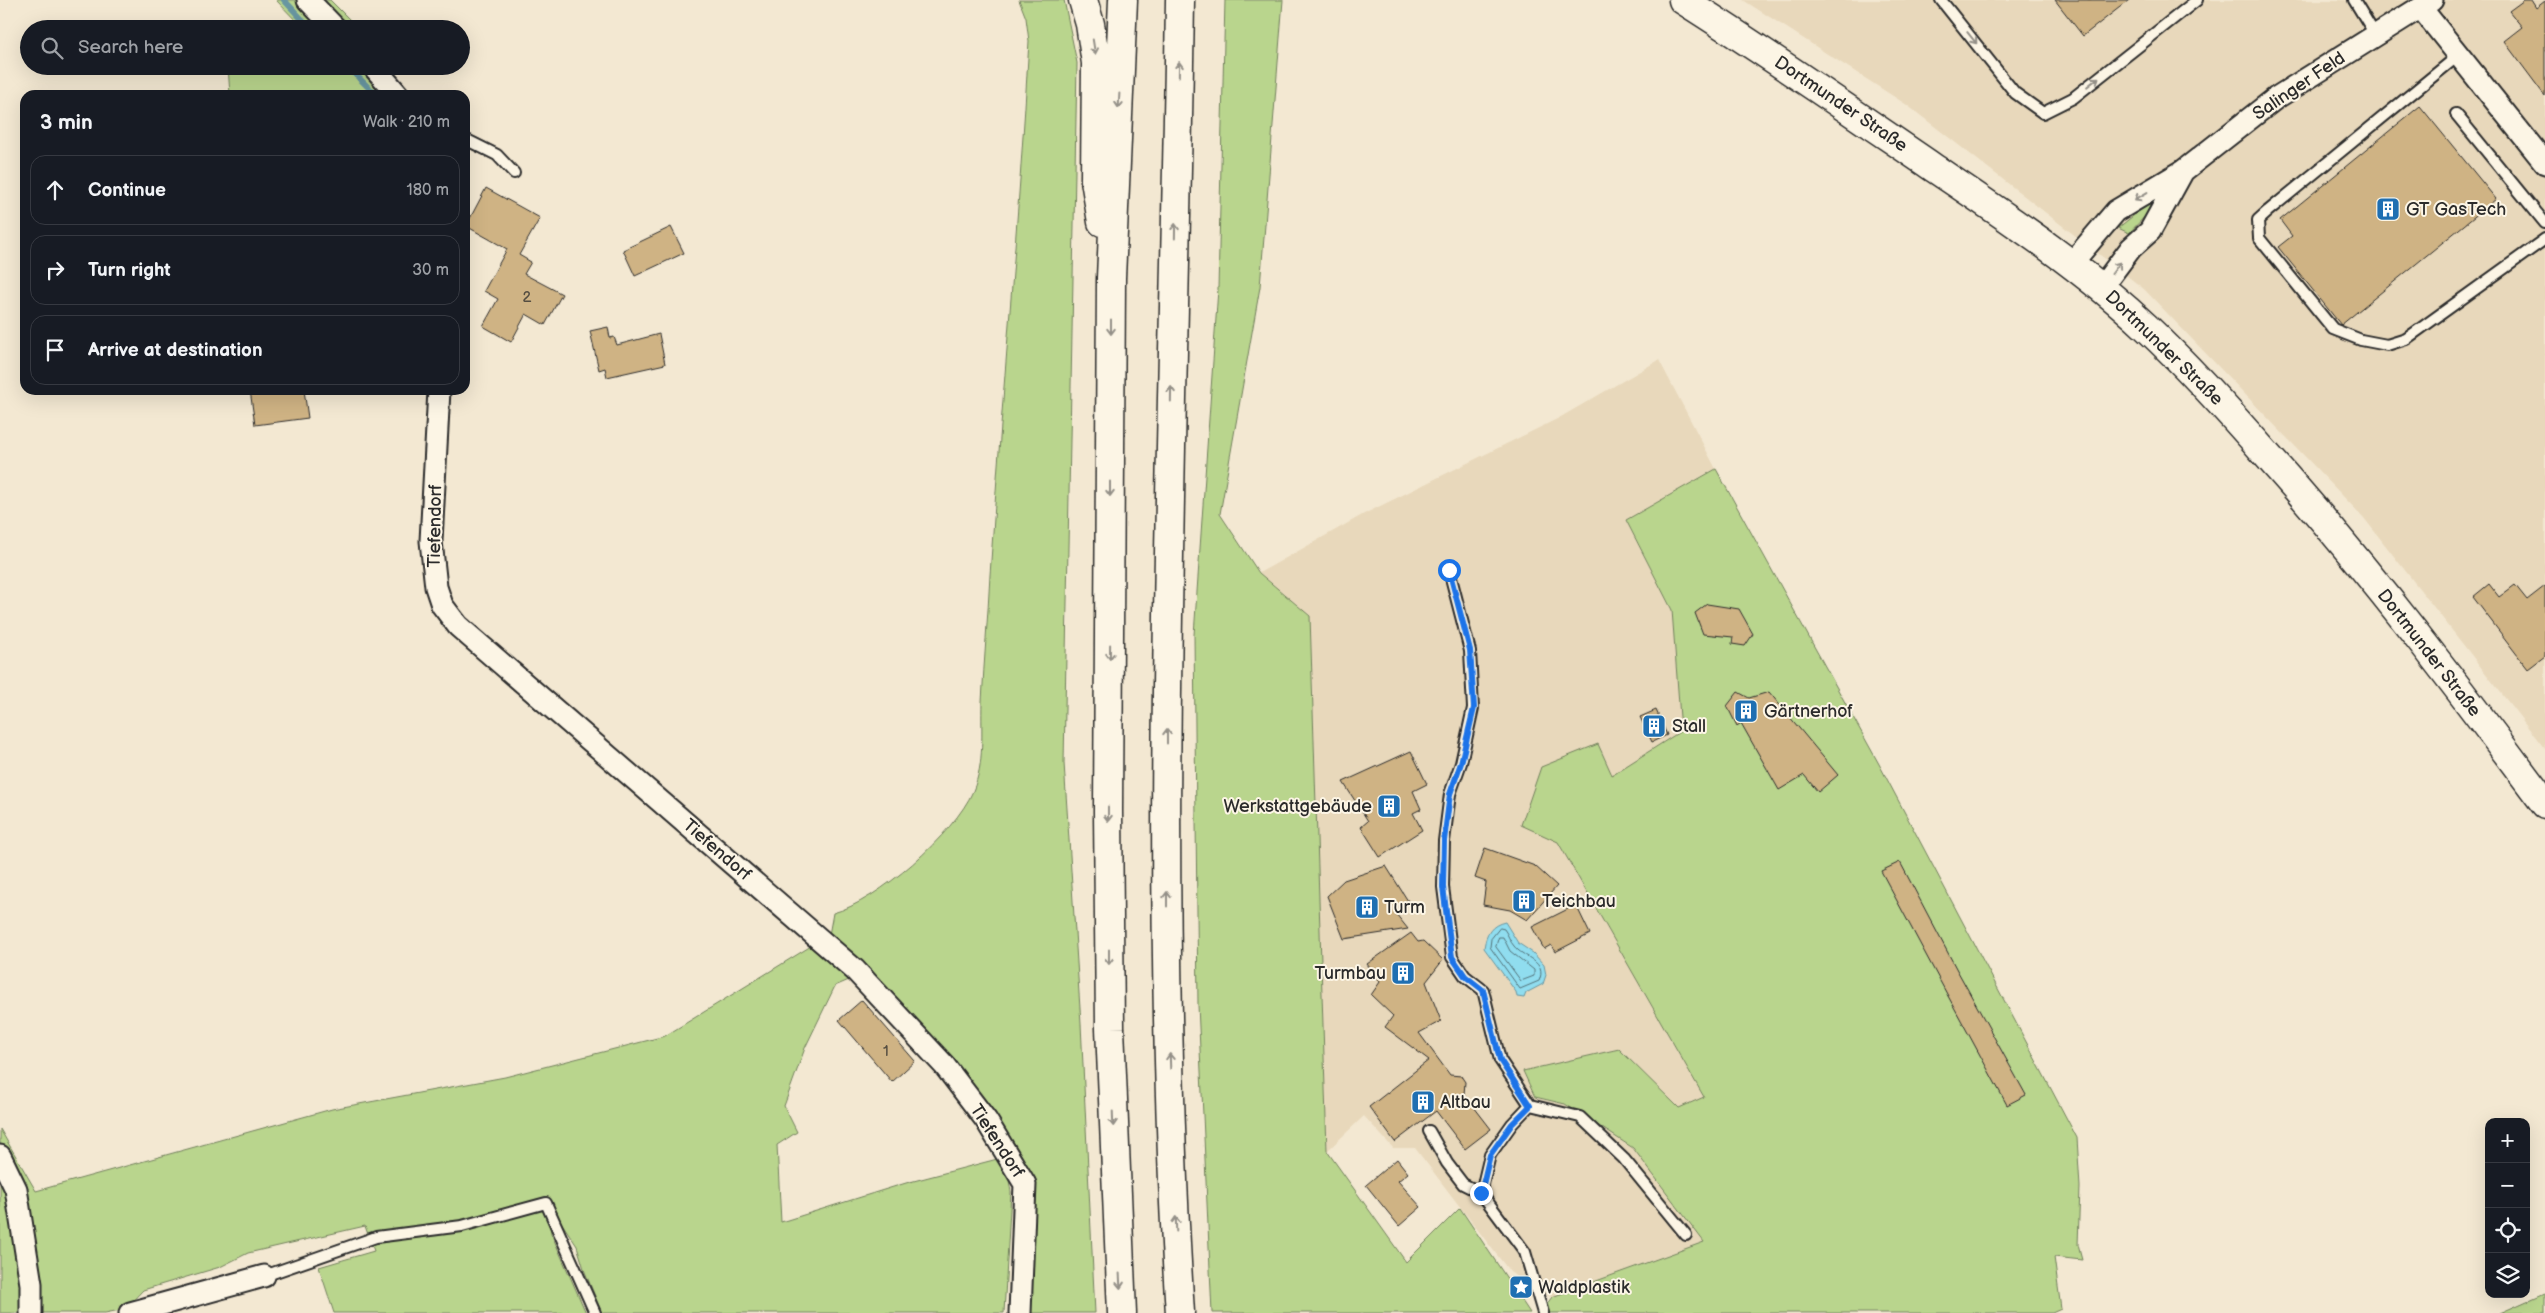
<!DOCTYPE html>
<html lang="en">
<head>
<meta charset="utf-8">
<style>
  body { margin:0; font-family:"Balsamiq Sans",sans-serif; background:#20242c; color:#f1f3f6 }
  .controls { position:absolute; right:15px; bottom:15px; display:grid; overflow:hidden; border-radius:10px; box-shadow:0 5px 20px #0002 }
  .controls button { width:45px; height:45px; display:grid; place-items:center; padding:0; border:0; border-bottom:1px solid #363941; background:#171b24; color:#f1f3f6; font:25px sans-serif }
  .stop { position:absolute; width:15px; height:15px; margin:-11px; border:4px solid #1a73e8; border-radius:50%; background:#fff }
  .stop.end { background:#1a73e8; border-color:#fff; box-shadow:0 1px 5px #0008 }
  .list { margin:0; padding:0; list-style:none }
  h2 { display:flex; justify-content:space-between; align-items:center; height:65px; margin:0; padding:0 20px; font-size:21px }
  h2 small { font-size:16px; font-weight:400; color:#9ea1a6 }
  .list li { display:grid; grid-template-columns:32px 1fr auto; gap:15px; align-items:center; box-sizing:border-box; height:70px; margin:0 10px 10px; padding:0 10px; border:1px solid #363941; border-radius:15px }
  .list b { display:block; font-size:19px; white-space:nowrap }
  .list em { font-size:16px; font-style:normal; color:#9ea1a6 }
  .icon { flex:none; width:28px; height:28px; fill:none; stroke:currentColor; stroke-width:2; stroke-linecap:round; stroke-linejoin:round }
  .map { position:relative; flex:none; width:2545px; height:1313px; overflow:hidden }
  .search { position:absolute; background:#171b24; box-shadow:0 5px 20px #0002; left:20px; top:20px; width:450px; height:55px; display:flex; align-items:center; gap:12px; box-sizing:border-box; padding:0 18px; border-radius:28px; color:#9ea1a6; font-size:19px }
  .panel { position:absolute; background:#171b24; box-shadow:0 5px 20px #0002; left:20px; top:90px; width:450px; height:305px; border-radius:15px }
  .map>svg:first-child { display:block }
</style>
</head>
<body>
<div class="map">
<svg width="2545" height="1313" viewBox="0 0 2545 1313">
  <rect width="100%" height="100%" fill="#f3e8d2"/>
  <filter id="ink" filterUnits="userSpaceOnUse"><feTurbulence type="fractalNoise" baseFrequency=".02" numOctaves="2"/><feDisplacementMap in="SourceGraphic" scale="10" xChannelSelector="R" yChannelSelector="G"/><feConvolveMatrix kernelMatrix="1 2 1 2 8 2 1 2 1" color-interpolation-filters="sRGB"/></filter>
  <g filter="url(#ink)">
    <path fill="#e8d8bb" d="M 1743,0 L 2545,0 L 2545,749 L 2364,518 L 2144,289 L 1907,105 Z
      M 1659,360 L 1716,469 L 1626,520 L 1672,610 L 1681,731 L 1612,776 L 1558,842 L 1704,1097 L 1679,1109 L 1619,1049 L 1523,1071 L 1535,1097 L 1565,1104 L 1633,1148 L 1704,1242 L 1552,1297 L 1537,1291 L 1510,1272 L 1415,1148 L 1393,1148 L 1364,1116 L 1327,1151 L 1310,616 L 1259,573 L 1364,514 L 1559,418 Z"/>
    <path fill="#b9d58d" stroke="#72805c" d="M 276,0 L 330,0 L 359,29 L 295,29 L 301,26 Z
      M 1019,0 L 1064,0 L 1077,63 L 1064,763 L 1081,1024 L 1095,1313 L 1023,1313 L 1028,1174 L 872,970 L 835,986 L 805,1048 L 784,1106 L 797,1132 L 777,1145 L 781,1222 L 906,1183 L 1005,1157 L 1011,1192 L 1004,1313 L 602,1313 L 585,1272 L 577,1246 L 545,1198 L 551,1233 L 586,1313 L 334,1313 L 319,1267 L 374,1251 L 365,1226 L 248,1253 L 220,1267 L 143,1290 L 125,1309 L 105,1313 L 0,1313 L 0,1129 L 36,1191 L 332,1109 L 505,1077 L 665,1036 L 829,935 L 833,913 C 877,902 955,833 973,791 C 985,762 981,733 982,702 C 984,660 988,617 990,575 C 1002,397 1019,219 1029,41 L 1026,18 Z
      M 1225,0 L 1283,0 L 1260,287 L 1220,514 L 1259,573 L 1310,616 L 1327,1151 L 1406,1262 L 1460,1208 L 1530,1313 L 1212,1313 L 1198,1005 L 1194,635 L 1218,289 Z
      M 228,66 L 394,66 L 390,95 L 230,95 Z
      M 2153,203 L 2152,209 L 2129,233 L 2118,228 L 2148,204 Z
      M 1716,469 L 1879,764 L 2077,1138 L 2080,1187 L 2078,1245 L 2082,1260 L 2054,1257 L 2061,1309 L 2052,1313 L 1549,1313 L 1546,1305 L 1552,1297 L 1704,1242 L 1633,1148 L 1565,1104 L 1535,1097 L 1523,1071 L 1619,1049 L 1679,1108 L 1704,1097 L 1558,842 L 1521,825 L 1541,767 L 1598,744 L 1612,775 L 1681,731 L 1672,610 L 1626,520 Z
      M 2545,1293 L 2545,1313 L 2500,1313 Z"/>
    <path fill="#90ddef" stroke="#6896a1" d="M 1505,922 L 1518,943 L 1533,953 L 1544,965 L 1546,975 L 1543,984 L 1526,993 L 1524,998 L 1517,997 L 1516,992 L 1484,948 C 1486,934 1491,925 1505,922 Z"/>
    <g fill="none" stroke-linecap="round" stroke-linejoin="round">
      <path stroke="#537279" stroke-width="1" d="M 1500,928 L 1504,929 C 1508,934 1510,942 1514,946 C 1523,958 1548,961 1539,981 L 1520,989 L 1490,947 L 1491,939 Z
        M 1499,937 L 1503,937 L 1510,951 L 1534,970 L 1534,976 L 1521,981 L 1496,947 Z"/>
      <path stroke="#6896a1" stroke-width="6" d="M 284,0 L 311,29
        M 347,66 L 376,95"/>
    </g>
    <path fill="#cfb384" stroke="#2b2b2b" d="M 2055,0 L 2129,0 L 2083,36 Z
      M 2524,0 L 2531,0 L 2536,8 L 2545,1 L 2545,96 L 2504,41 L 2522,27 L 2509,11 Z
      M 2420,106 L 2496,199 L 2341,325 L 2278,247 L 2292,236 L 2280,220 Z
      M 486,188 L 540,218 L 519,255 L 531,262 L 524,274 L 562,294 L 545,325 L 526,314 L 511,342 L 483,326 L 498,299 L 484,291 L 507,249 L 466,226 Z
      M 671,227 L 684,253 L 635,276 L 623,250 Z
      M 608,327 L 610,338 L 614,337 L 617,345 L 659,334 L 665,364 L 607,377 L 605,368 L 599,370 L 590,331 Z
      M 250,390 L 304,390 L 308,418 L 255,425 Z
      M 2489,584 L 2499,597 L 2515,585 L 2527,600 L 2545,586 L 2545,656 L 2528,669 L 2473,597 Z
      M 1707,604 L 1739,609 L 1753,634 L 1745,646 L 1732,644 L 1733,637 L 1703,634 L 1695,613 Z
      M 1738,692 L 1749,698 L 1769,692 L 1838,775 L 1818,792 L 1804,775 L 1779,790 L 1741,723 L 1737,726 L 1727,706 Z
      M 1656,710 L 1667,735 L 1652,742 L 1640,717 Z
      M 1411,751 L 1427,784 L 1413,791 L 1421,809 L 1413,813 L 1422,830 L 1380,857 L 1361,827 L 1368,821 L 1343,782 Z
      M 1485,848 L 1535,866 L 1557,886 L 1527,920 L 1510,910 L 1483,905 L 1486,882 L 1475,878 Z
      M 1900,862 L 1957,970 L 2026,1095 L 2007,1105 L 1948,996 L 1881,871 Z
      M 1386,866 L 1408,901 L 1396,914 L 1408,929 L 1344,939 L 1327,896 L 1344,880 Z
      M 1576,905 L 1590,934 L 1555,952 L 1551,945 L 1544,949 L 1532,927 Z
      M 1411,933 L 1418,942 L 1423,941 L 1443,960 L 1426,982 L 1441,1021 L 1419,1033 L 1450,1075 L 1461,1076 L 1465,1082 L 1464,1094 L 1491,1129 L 1465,1149 L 1436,1111 L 1395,1142 L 1369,1107 L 1429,1060 L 1385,1027 L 1393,1016 L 1371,995 L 1380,982 L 1367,964 Z
      M 862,1000 L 915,1061 L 892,1082 L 839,1020 Z
      M 1397,1159 L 1408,1173 L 1398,1181 L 1421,1207 L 1399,1226 L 1366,1185 Z"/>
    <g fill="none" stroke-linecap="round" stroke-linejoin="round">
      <g stroke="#2b2b2b" stroke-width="14">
        <path id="service" d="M 1941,0 L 2015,93 L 2043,113 L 2073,98 L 2197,0
          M 2354,0 L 2376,36
          M 2459,55 L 2268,211 L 2258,220 L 2259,238 L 2333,329 L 2361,340 L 2387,345 L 2406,339 L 2545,239
          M 2456,114 L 2545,223
          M 465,139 L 497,155 L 514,173
          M 1449,570 L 1470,651 L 1473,708 L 1461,763 L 1450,794 L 1444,841 L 1443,887 L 1452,957 L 1465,976 L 1483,990 L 1500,1060 L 1530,1105 L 1512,1124 L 1490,1155 L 1481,1193 L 1525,1252 L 1543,1313
          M 1530,1105 L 1580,1117 L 1624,1159 L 1686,1235
          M 1429,1131 L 1447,1163 L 1463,1184 L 1481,1193
          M 264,1276 L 376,1237 L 462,1226 L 546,1203 L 595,1313"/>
      </g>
      <g stroke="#2b2b2b" stroke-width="25">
        <path id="minor" d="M 308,0 L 336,29
          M 2421,8 L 2545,163
          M 373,66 L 398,95
          M 2071,264 L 2116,211 L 2183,171 L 2276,98 L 2432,0
          M 2101,288 L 2131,248 L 2150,231 L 2183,171
          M 439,390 L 431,541 L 436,587 L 442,605 L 458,626 L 855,970 L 944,1065 L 986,1120 L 1025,1184 L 1020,1313
          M 0,1156 L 16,1189 L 31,1284 L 31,1313
          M 130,1313 L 264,1276"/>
      </g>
      <g stroke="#2b2b2b" stroke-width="31">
        <path id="secondary" d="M 1683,0 C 1767,53 1849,110 1931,166 C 2005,216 2081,266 2146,327 C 2192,370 2233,416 2273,462 C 2370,571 2458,687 2545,804"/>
      </g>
      <g stroke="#2b2b2b" stroke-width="31">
        <path id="motorway" d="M 1083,0 L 1090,24 L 1096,63 L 1095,180 L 1102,222
          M 1180,0 C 1174,437 1152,876 1180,1313
          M 1122,1313 L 1110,1028 L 1108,811 L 1111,278 L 1123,0"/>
      </g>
      <use href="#service" stroke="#fcf5e5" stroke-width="10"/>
      <use href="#minor" stroke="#fcf5e5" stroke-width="21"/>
      <use href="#secondary" stroke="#fcf5e5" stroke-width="28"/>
      <use href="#motorway" stroke="#fcf5e5" stroke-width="28"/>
    </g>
    <defs><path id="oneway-shaft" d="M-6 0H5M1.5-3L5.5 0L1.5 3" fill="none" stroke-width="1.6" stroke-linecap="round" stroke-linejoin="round" transform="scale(1.25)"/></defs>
    <g stroke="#949088">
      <use href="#oneway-shaft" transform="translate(1972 38) rotate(51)"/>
      <use href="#oneway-shaft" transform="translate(1094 47) rotate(81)"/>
      <use href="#oneway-shaft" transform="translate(1179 69) rotate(-89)"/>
      <use href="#oneway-shaft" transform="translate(2093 82) rotate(-38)"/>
      <use href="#oneway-shaft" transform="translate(1119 101) rotate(93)"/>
      <use href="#oneway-shaft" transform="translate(2141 196) rotate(149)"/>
      <use href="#oneway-shaft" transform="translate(1175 231) rotate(-89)"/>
      <use href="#oneway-shaft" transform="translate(2116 268) rotate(-53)"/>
      <use href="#oneway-shaft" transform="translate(1111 327) rotate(90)"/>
      <use href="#oneway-shaft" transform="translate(1171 394) rotate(-89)"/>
      <use href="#oneway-shaft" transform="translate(1110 489) rotate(90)"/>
      <use href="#oneway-shaft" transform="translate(1110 652) rotate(91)"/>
      <use href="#oneway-shaft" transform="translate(1167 736) rotate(-90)"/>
      <use href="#oneway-shaft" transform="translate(1108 814) rotate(90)"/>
      <use href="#oneway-shaft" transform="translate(1167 899) rotate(-90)"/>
      <use href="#oneway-shaft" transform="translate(1109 957) rotate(90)"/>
      <use href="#oneway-shaft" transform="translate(1170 1061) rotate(-92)"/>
      <use href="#oneway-shaft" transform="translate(1113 1119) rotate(88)"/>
      <use href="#oneway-shaft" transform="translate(1176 1224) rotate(-92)"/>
      <use href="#oneway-shaft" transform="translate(1120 1281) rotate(87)"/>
    </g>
  </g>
  <g fill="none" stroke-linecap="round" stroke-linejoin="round" filter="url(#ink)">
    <path stroke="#1a73e8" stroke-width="6" d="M 1449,570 L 1470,650 L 1474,708 L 1461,763 L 1450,794 L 1444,841 L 1443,887 L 1452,957 L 1465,976 L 1483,990 L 1500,1060 L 1530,1106 L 1512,1124 L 1490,1155 L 1481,1193"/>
  </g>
  <defs>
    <g id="building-square" transform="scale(1.25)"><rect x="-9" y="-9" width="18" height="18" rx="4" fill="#1f6fb2" stroke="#fcf5e5"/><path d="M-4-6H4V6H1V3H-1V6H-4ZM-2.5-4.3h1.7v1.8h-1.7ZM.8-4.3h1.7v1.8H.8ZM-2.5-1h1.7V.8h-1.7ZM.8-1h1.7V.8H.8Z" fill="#fff"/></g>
    <g id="sight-square" transform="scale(1.25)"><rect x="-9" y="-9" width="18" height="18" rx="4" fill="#1f6fb2" stroke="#fcf5e5"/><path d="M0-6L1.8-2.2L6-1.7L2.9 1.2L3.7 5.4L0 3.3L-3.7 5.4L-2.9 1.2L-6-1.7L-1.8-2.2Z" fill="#fff"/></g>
  </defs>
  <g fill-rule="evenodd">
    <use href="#building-square" x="2388" y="209"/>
    <use href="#building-square" x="1746" y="711"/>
    <use href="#building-square" x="1654" y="726"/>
    <use href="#building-square" x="1389" y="806"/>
    <use href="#building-square" x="1524" y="901"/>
    <use href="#building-square" x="1367" y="907"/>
    <use href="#building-square" x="1403" y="973"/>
    <use href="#building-square" x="1423" y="1102"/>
    <use href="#sight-square" x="1521" y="1287"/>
  </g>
  <g text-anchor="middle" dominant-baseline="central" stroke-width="4" stroke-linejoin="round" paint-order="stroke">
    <g font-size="15" fill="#544d41">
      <text x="527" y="297">2</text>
      <text x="886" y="1051">1</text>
    </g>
    <g font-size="18" fill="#2b2b2b" stroke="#fcf5e5">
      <text transform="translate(2299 86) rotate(-34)">Salinger Feld</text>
      <text transform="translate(1841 104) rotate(34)">Dortmunder Straße</text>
      <text transform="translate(2164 348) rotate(44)">Dortmunder Straße</text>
      <text transform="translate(435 526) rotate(-89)">Tiefendorf</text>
      <text transform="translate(2429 653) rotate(52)">Dortmunder Straße</text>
      <text transform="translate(717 850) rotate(41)">Tiefendorf</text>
      <text transform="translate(997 1141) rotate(57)">Tiefendorf</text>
    </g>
    <g font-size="18" fill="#2b2b2b" stroke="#fcf5e5" text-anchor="start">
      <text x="2406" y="209">GT GasTech</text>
      <text x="1764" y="711">Gärtnerhof</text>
      <text x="1672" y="726">Stall</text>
      <text x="1372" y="806" text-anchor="end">Werkstattgebäude</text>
      <text x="1542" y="901">Teichbau</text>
      <text x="1384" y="907">Turm</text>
      <text x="1386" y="973" text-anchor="end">Turmbau</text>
      <text x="1440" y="1102">Altbau</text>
      <text x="1538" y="1287">Waldplastik</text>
    </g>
  </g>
</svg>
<div class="controls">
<button>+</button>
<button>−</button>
<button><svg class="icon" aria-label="locate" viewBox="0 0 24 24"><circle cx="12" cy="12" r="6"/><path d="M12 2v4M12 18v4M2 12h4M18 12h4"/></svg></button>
<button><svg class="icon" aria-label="layers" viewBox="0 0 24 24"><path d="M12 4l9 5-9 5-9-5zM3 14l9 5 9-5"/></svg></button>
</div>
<div class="stop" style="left:1449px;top:570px"></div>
<div class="stop end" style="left:1481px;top:1193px"></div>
<div class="search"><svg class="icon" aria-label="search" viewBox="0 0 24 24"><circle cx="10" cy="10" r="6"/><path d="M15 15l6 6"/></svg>Search here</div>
<section class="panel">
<h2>3 min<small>Walk · 210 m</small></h2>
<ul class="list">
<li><svg class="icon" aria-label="ahead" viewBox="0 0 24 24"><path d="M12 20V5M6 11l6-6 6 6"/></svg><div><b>Continue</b></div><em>180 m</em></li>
<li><svg class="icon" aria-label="right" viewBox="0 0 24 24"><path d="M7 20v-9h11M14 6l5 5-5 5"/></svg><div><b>Turn right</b></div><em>30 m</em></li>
<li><svg class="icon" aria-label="arrive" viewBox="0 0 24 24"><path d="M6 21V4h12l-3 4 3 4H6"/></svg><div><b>Arrive at destination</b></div></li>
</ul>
</section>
</div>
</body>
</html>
